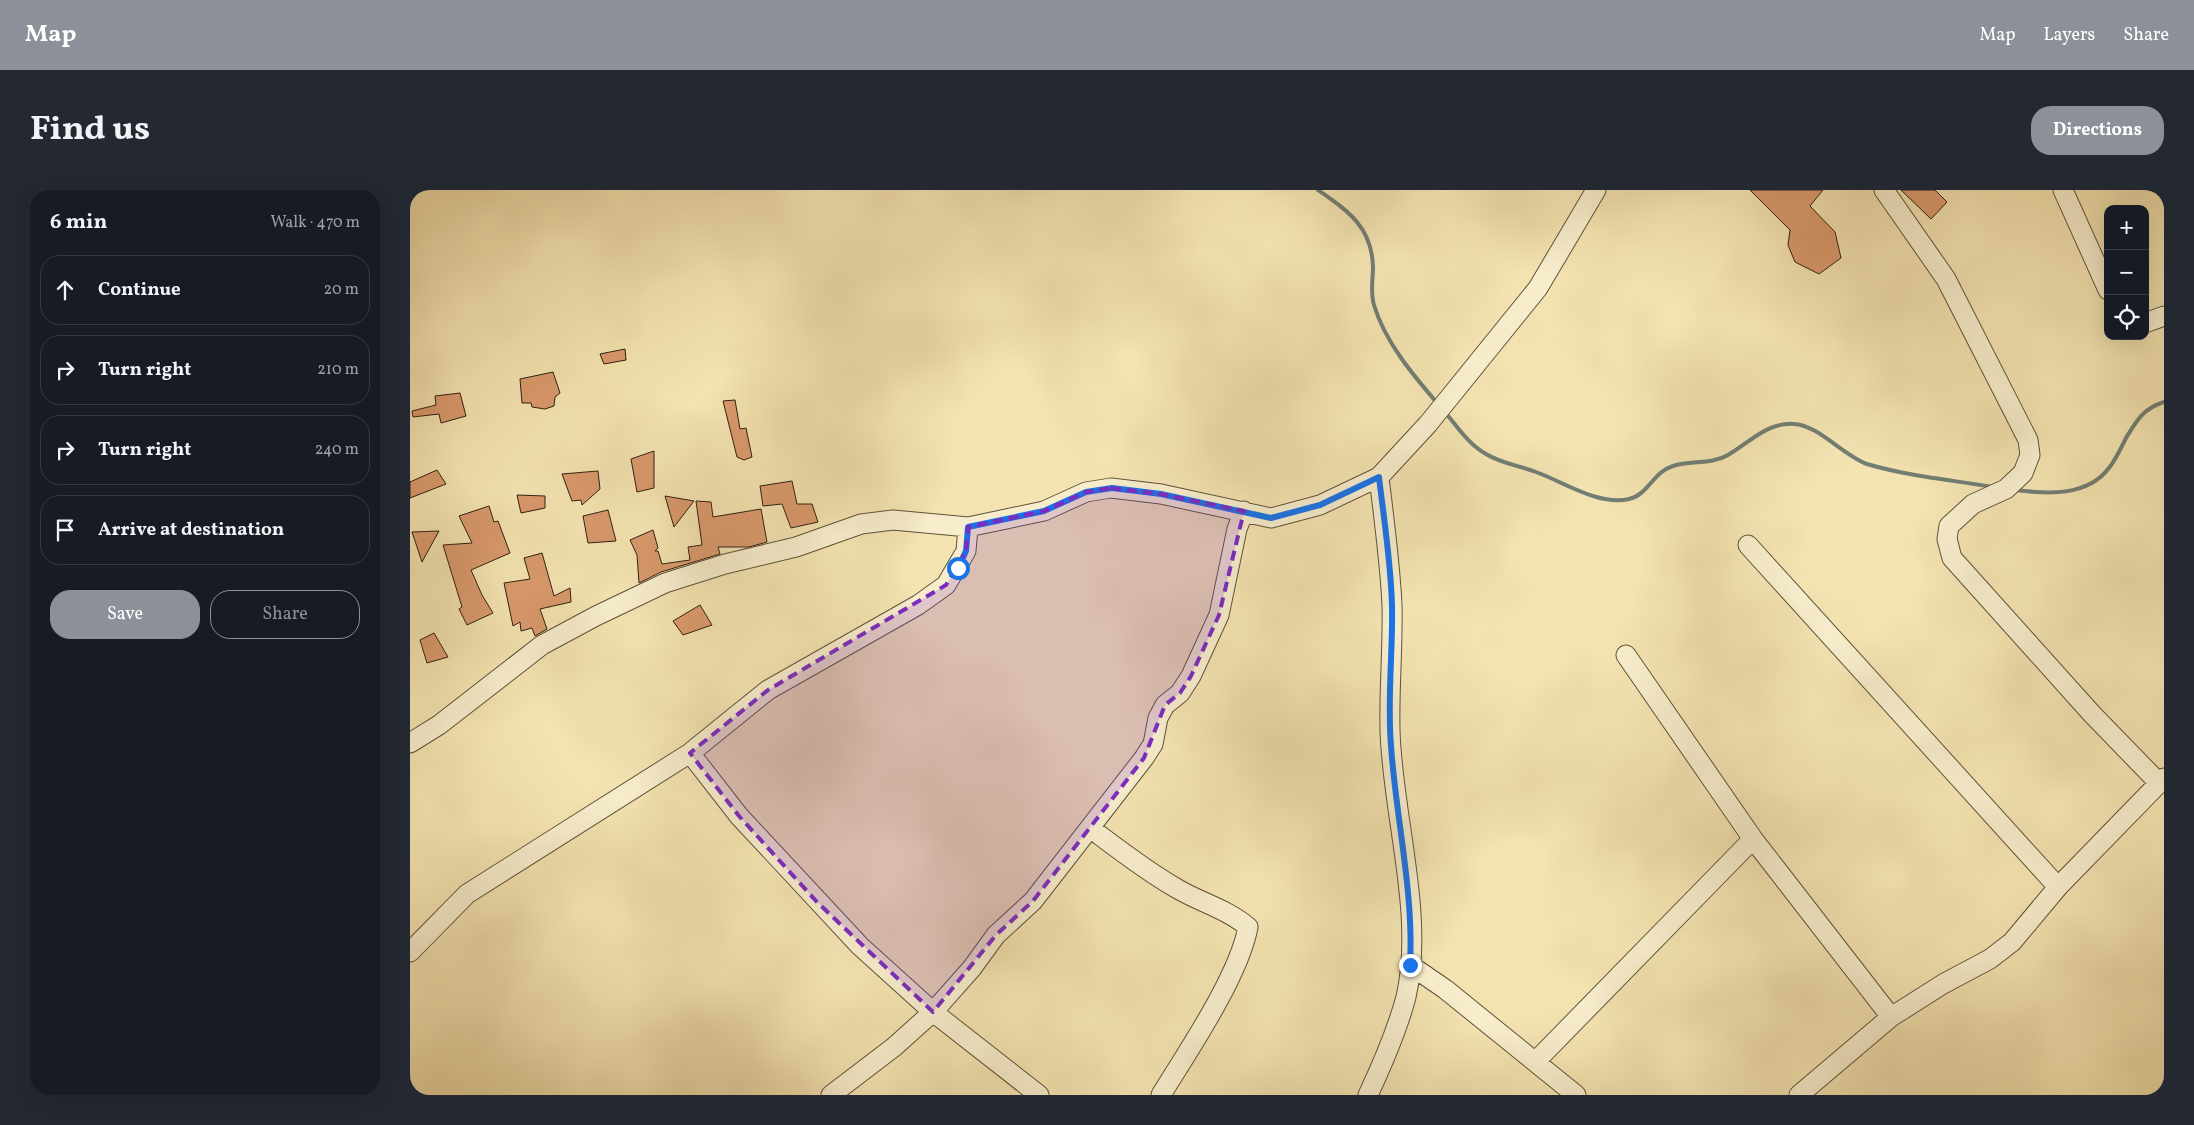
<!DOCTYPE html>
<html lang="en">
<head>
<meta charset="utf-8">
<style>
  body { margin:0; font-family:Vollkorn,serif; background:#242831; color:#f1f3f6 }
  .controls { position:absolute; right:15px; top:15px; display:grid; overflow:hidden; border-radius:10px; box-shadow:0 5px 20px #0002 }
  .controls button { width:45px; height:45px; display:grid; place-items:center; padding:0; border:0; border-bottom:1px solid #363941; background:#171b24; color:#f1f3f6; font:25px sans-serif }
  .stop { position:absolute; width:15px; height:15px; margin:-11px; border:4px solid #1a73e8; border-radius:50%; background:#fff }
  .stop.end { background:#1a73e8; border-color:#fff; box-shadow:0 1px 5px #0008 }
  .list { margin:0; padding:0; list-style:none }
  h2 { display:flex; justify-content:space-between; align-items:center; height:65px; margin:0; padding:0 20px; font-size:21px }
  h2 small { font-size:16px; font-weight:400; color:#9ea1a6 }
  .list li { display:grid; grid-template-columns:32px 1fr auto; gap:15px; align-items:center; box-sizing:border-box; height:70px; margin:0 10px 10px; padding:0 10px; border:1px solid #363941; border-radius:20px }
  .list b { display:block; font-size:19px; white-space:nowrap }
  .list em { font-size:16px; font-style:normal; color:#9ea1a6 }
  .actions { display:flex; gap:10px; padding:15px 20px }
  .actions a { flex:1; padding:11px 0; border:1px solid #8c9099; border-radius:20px; text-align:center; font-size:18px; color:#8c9099 }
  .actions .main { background:#8c9099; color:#fff }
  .icon { flex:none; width:28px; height:28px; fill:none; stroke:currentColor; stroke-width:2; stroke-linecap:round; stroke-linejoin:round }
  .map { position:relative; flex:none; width:1754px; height:905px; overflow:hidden; border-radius:20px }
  header { display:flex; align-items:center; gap:30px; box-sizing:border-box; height:70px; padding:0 25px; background:#8c9099; color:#fff }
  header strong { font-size:24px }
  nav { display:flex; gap:28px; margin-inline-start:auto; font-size:18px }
  .intro { display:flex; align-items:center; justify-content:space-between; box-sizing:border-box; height:120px; padding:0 30px }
  h1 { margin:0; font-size:35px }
  .button { padding:12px 22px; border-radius:20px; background:#8c9099; color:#fff; font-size:18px; font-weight:700 }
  main { display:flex; gap:30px; padding:0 30px }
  aside { flex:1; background:#171b24; border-radius:20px; box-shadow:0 5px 20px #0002 }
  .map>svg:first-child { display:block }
</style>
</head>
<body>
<header>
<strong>Map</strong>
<nav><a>Map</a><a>Layers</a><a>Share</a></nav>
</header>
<div class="intro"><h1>Find us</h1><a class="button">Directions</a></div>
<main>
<aside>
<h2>6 min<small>Walk · 470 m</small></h2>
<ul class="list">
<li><svg class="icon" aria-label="ahead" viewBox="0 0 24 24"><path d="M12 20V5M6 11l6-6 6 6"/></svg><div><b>Continue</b></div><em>20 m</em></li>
<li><svg class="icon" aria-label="right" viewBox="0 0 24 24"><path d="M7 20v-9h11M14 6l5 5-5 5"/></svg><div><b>Turn right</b></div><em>210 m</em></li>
<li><svg class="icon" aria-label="right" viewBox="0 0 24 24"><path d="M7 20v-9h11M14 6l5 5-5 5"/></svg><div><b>Turn right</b></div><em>240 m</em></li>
<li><svg class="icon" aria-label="arrive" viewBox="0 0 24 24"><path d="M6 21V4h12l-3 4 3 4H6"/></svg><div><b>Arrive at destination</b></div></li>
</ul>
<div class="actions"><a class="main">Save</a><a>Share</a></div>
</aside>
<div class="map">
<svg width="1754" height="905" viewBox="0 0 1754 905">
  <rect width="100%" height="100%" fill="#f3e3b0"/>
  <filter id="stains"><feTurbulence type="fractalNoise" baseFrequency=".004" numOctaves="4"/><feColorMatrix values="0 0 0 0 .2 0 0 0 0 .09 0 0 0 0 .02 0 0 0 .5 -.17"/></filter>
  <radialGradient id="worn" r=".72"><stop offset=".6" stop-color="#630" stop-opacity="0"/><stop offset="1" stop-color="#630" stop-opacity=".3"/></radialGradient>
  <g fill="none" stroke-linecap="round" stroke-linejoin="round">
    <path stroke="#727e74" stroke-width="4" d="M 908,0 C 938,21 962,37 963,77 C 963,89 960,102 964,115 C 975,152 1003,185 1028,214
      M 1034,221 C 1047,236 1058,254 1076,264 C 1090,273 1110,276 1126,282 C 1154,292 1188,316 1219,309 C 1238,305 1243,282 1263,276 C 1281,270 1301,275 1318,265 C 1339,253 1357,232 1384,234 C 1408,235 1434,266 1457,274 C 1497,286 1542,290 1583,297
      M 1605,300 C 1637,304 1677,307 1699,278 C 1706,269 1711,258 1716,248 C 1727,230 1733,219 1754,212"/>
  </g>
  <path fill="#d9996c" stroke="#2e2113" d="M 1340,0 L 1413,0 L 1400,16 L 1425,42 L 1431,68 L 1409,84 L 1385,72 L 1378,55 L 1380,40 Z
    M 1491,0 L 1525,0 L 1537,12 L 1521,29 Z
    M 215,159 L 216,170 L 194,174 L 190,164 Z
    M 143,182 L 150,203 L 145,207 L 144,216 L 135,219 L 122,217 L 121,213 L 112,213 L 110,189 Z
    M 50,203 L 56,226 L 31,233 L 29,224 L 3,227 L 2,221 L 26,215 L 25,206 Z
    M 325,210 L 330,239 L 336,238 L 342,267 L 334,270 L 327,267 L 313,211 Z
    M 244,261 L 244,298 L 227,302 L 221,269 Z
    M 27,280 L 36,294 L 0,308 L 0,292 Z
    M 188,281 L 190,299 L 172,315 L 171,310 L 162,311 L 152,284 Z
    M 382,291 L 387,314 L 402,314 L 408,332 L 381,338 L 372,314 L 353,316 L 350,296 Z
    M 107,305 L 135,306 L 135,318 L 111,323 Z
    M 255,306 L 284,311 L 264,337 Z
    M 286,311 L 301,312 L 303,327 L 351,319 L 357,352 L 339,357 L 308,357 L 310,364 L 251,382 L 229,393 L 227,365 L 220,350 L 243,340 L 248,358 L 245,361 L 248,361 L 252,374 L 280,370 L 278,357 L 292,355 Z
    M 79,316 L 84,332 L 88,331 L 100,363 L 61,380 L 72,405 L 83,423 L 57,435 L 49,419 L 52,417 L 33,355 L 62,353 L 49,326 Z
    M 198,320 L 206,351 L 178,353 L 173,326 Z
    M 29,341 L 12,372 L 2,342 Z
    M 132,363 L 144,406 L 160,398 L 161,412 L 130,419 L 137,439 L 125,446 L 122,438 L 111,441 L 110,432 L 103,436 L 94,393 L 120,389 L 114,368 Z
    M 290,415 L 302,435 L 273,445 L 263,431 Z
    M 24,443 L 38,467 L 17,473 L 10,450 Z"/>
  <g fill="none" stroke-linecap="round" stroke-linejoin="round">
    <g stroke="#5f523a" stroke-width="21">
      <path id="minor" d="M 1474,0 L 1536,89 L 1618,250 L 1620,265 L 1613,283 L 1596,299 L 1563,314 L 1539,336 L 1537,349 L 1542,368 L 1682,524 L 1749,593
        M 1653,0 L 1698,100
        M 1735,133 L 1754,126
        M 1338,355 L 1648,697
        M 1216,465 L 1343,649 L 1481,827
        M 0,553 L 29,535 L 132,455 L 186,426 L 255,393 L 315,374 L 386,357 L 451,334 L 483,330 L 558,337 L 634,321 L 676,302 L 701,298 L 751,304 L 861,328 L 910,315 L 969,287 L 1018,234 L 1128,98 L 1186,0
        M 280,563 L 329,626 L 450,756 L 523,822 L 629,905
        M 680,638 C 708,659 736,681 766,698 C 789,712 817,719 838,737 C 829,786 778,861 751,905
        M 0,762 L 57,704 L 280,563 L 358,500 L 508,415 L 536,395 L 556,361 L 558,337
        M 1000,775 L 1035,799 L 1166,905
        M 1126,871 L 1343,649
        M 421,905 L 484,857 L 523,822 L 562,778 L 586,745 L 623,711 L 734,568 L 743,554 L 748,528 L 755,515 L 770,503 L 781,486 L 809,425 L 827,339 L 834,321
        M 958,905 C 973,873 987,841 996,807 C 1015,724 982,624 980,540 C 979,498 983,457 982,415 C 980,372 974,330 969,287
        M 1389,905 L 1481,827 L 1533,794 L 1580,769 L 1602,752 L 1648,697 L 1754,588"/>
    </g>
    <use href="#minor" stroke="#f7edcc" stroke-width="19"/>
  </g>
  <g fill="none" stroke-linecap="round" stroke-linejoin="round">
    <path stroke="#1a73e8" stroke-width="6" d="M 548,378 L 556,361 L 558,337 L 634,321 L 676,302 L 702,298 L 751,304 L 861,328 L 910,315 L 969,287 C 974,330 981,373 982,416 C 983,462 977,509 981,556 C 986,629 1004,702 1000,775"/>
  </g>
  <path fill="#7b2cbf" fill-opacity="0.2" stroke="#7b2cbf" stroke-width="4" stroke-dasharray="10 6" stroke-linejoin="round" d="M 701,298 L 751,304 L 834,321 L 809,425 L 781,486 L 770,503 L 755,515 L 734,568 L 623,711 L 586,745 L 523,822 L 407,712 L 329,626 L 280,563 L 358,500 L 536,395 L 556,361 L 558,337 L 634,321 L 676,302 Z"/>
  <rect width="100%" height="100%" filter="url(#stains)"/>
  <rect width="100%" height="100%" fill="url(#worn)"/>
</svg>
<div class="controls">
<button>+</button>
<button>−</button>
<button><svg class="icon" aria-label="locate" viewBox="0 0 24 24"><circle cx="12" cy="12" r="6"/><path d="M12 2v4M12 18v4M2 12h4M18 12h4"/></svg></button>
</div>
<div class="stop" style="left:548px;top:378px"></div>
<div class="stop end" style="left:1000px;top:775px"></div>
</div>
</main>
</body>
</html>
